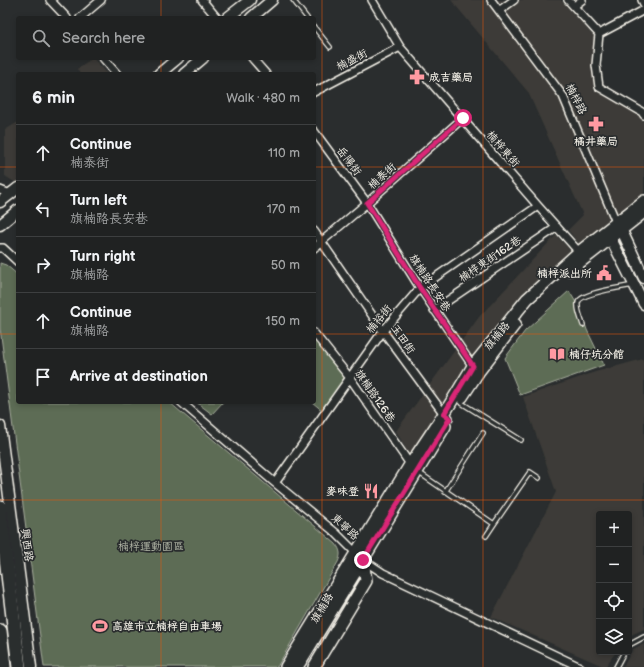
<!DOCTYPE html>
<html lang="en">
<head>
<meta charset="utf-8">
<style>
  body { margin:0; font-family:"Balsamiq Sans","LXGW WenKai TC",sans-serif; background:#282a2a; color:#f1f3f6 }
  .controls { position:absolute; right:12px; bottom:12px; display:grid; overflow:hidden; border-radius:4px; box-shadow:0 2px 6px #0003 }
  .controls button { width:36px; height:36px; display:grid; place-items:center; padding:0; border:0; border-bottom:1px solid #3d3f40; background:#202222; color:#f1f3f6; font:20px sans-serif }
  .stop { position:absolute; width:12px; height:12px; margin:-9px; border:3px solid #db2777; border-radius:50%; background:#fff }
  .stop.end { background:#db2777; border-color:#fff; box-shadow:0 1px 4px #0008 }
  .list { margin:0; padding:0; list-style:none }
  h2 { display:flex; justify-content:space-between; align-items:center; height:52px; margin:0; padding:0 16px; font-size:17px }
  h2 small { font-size:13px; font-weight:400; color:#a2a4a5 }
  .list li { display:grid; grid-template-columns:26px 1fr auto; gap:12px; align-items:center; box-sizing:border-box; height:56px; padding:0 16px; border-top:1px solid #3d3f40 }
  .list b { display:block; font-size:15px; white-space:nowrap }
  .list p { margin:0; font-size:13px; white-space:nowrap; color:#a2a4a5 }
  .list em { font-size:13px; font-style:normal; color:#a2a4a5 }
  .icon { flex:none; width:22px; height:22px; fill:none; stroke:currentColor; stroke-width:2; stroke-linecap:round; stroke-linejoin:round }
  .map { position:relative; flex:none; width:644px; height:667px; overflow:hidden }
  .search { position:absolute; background:#202222; box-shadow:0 2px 6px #0003; left:16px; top:16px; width:300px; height:44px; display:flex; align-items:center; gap:10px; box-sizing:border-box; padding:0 14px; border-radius:4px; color:#a2a4a5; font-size:15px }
  .panel { position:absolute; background:#202222; box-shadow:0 2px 6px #0003; left:16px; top:72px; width:300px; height:332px; border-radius:4px }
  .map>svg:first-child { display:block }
</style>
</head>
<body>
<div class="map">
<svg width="644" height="667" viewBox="0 0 644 667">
  <rect width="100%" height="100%" fill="#2a2d2e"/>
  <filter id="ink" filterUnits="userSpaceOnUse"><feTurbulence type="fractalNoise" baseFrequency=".025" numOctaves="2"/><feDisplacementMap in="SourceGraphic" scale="8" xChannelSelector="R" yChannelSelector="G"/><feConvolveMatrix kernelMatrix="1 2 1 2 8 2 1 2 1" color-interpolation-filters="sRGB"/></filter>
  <g filter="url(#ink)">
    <path fill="#3c3b37" d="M 451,0 L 561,0 L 596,38 L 592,66 L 594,90 L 640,116 L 644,121 L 644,193 L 628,205 L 580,245 L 568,230 L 583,215 L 528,92 Z
      M 92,58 L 93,58 L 108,74 L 80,74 L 77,69 Z
      M 18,122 L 18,181 L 16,183 L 5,176 L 5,130 Z
      M 556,235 L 571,251 L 523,297 L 479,349 L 409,455 L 396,431 L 479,317 Z
      M 643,359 L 644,363 L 644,629 L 629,636 L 629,514 L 599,514 L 599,652 L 616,652 L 605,667 L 491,617 L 556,492 L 523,397 L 595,372 Z
      M 644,644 L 644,667 L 623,667 L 633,649 Z"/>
    <path fill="#5d6c54" stroke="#a8ae9e" d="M 0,263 L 6,265 L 18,275 L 18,402 L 169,402 L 336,544 C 341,551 341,555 338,562 L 277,667 L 44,667 L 0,328 Z
      M 569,291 L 580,309 L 587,330 L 604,365 L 520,395 L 505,358 L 525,331 Z
      M 314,337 L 347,378 L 324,412 L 312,402 L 314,402 Z
      M 196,402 L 223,402 L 212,414 Z"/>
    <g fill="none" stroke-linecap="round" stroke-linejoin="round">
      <g stroke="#f4f1e8" stroke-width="6">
        <path id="lane" d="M 293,0 L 307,18
          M 314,27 L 330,47
          M 583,325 C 581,318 577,310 578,303 C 579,293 624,287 634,285
          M 460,402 L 521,440
          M 418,472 L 494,524 L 530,472 L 539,478
          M 445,492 L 483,433
          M 486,536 L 494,524
          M 629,645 L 644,637
          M 616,667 L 624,652"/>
      </g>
      <g stroke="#f4f1e8" stroke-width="10">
        <path id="street" d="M 50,0 L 67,18
          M 202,0 L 217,18
          M 372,0 L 400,47 L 538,206 L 579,252
          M 491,0 L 563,96 L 616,222
          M 568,0 L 599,34 L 596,65 L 599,87 L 642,112 L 644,115
          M 642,0 L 644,4
          M 574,6 L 582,0
          M 500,10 L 514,0
          M 80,18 L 101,0
          M 599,34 L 644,10
          M 103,58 L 117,74
          M 252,58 L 266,74
          M 314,92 L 400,47
          M 314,131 L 367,203 L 420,288 L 474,368
          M 0,190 L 10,194
          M 314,231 L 383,331 L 444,414 L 449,418
          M 0,248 L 3,248 L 18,262
          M 314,248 L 367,203 L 463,118
          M 434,310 L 557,227
          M 314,333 L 350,378 L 412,467
          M 181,402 L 275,483 L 336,533 L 363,560 L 383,573 L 580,667
          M 275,483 L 383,331 L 420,288 L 538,206"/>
      </g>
      <g stroke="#f4f1e8" stroke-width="13">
        <path id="secondary" d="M 227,18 L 250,0
          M 251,18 L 272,0
          M 159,74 L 178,58
          M 184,74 L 203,58
          M 0,202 L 18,188
          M 617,224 L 621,229 L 644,278
          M 0,225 L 18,210
          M 612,232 L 610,237 L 644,304
          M 0,426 L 31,667"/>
      </g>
      <g stroke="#f4f1e8" stroke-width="14">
        <path id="primary" d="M 570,270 L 644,212
          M 462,397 L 479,371 L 515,324
          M 286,667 L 410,465 L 444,414 L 473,366 L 527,299 L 579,252 L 644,201
          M 297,667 L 445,426
          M 314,667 L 366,581 L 363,560"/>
      </g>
      <g stroke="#f4f1e8" stroke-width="16">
        <path id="highway" d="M 0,507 L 19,667
          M 0,631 L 4,667"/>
      </g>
      <use href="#lane" stroke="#2a2d2e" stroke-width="3.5"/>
      <use href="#street" stroke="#2a2d2e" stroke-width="7"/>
      <use href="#secondary" stroke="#2a2d2e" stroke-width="10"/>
      <use href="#primary" stroke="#2a2d2e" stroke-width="11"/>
      <use href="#highway" stroke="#2a2d2e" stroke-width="13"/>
    </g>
  </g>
  <g fill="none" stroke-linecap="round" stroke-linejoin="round" filter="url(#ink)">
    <path stroke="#db2777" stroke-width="5" d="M 363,560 L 450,418 L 444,414 L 473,366 L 420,288 L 367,203 L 463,118"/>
  </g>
  <path fill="none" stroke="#e8590c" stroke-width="1" stroke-opacity="0.55" d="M 161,0 L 161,18M 322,0 L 322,667M 483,0 L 483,667M 161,58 L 161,74M 0,167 L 18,167M 314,167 L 644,167M 0,334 L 18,334M 314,334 L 644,334M 161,402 L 161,667M 0,500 L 644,500"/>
  <defs>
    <g id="pharmacy-bare" transform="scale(1.2)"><path d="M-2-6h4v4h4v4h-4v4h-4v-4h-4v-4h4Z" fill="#ff9aa2" stroke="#2a2d2e" stroke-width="2.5" paint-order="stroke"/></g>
    <g id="civic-bare" transform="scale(1.2)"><path d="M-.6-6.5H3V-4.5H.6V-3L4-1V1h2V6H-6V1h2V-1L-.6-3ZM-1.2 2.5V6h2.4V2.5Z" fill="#ff9aa2" stroke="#2a2d2e" stroke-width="2.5" paint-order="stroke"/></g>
    <g id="library-bare" transform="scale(1.2)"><path d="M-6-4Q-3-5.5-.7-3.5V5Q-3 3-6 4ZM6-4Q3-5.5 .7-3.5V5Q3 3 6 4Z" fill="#ff9aa2" stroke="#2a2d2e" stroke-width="2.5" paint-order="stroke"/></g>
    <g id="restaurant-bare" transform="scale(1.2)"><path d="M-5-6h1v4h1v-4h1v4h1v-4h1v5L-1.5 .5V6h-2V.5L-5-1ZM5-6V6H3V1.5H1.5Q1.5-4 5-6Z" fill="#ff9aa2" stroke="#2a2d2e" stroke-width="2.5" paint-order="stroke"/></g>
    <g id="stadium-bare" transform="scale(1.2)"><path d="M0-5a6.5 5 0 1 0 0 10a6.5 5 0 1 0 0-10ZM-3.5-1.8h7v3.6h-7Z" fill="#ff9aa2" stroke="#2a2d2e" stroke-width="2.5" paint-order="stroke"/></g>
  </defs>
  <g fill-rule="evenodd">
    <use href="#pharmacy-bare" x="417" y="77"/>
    <use href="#pharmacy-bare" x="596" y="124"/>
    <use href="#civic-bare" x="604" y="273"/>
    <use href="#library-bare" x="557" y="354"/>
    <use href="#restaurant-bare" x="371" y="491"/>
    <use href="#stadium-bare" x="100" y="626"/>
  </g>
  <g text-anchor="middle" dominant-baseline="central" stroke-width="3.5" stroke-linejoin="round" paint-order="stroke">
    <g font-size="11" fill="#f4f1e8" stroke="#2a2d2e">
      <text transform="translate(352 60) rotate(-28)">楠盛街</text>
      <text transform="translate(576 99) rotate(63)">楠梓路</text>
      <text transform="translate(503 149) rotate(49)">楠梓東街</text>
      <text transform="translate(349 161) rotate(53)">岳陽街</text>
      <text transform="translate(382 176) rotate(-42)">楠泰街</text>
      <text transform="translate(490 259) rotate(-34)">楠梓東街162巷</text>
      <text transform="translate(430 283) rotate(57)">旗楠路長安巷</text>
      <text transform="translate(379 319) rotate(-51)">楠裕街</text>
      <text transform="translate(497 336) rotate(-51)">旗楠路</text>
      <text transform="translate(403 339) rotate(55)">玉田街</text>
      <text transform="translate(375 396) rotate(55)">旗楠路126巷</text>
      <text transform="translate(345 527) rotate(42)">東寧路</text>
      <text transform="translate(27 545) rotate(83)">興西路</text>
      <text transform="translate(322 608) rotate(-59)">旗楠路</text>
    </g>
    <g font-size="11" font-weight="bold" fill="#f4f1e8" stroke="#2a2d2e" text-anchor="start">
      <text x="429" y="77">成吉藥局</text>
      <text x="596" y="141" text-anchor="middle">橘井藥局</text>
      <text x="592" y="273" text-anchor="end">楠梓派出所</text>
      <text x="569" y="354">楠仔坑分館</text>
      <text x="359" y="491" text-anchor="end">麥味登</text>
      <text x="112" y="626">高雄市立楠梓自由車場</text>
    </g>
    <g font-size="11" fill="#b0b5a5" stroke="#2a2d2e">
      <text x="151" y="546">楠梓運動園區</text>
    </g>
  </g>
</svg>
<div class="controls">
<button>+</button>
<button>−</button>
<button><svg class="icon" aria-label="locate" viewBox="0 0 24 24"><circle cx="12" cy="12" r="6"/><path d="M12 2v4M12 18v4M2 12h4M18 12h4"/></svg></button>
<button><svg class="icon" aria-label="layers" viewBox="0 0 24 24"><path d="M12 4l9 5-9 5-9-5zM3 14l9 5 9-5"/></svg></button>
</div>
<div class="stop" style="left:463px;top:118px"></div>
<div class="stop end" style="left:363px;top:560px"></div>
<div class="search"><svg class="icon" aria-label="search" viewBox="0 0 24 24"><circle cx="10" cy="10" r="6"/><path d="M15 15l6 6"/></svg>Search here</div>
<section class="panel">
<h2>6 min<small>Walk · 480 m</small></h2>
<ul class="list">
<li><svg class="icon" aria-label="ahead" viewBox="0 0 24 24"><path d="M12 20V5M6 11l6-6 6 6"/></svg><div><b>Continue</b><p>楠泰街</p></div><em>110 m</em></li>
<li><svg class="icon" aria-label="left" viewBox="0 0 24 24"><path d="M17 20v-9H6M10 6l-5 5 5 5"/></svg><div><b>Turn left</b><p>旗楠路長安巷</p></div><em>170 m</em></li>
<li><svg class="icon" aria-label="right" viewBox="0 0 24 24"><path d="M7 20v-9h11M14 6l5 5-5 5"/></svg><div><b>Turn right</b><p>旗楠路</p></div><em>50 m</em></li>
<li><svg class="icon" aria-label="ahead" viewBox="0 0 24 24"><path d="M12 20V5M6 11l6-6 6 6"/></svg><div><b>Continue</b><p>旗楠路</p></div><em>150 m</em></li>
<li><svg class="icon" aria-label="arrive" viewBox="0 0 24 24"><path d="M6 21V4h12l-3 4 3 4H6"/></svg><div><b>Arrive at destination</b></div></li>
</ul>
</section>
</div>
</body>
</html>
